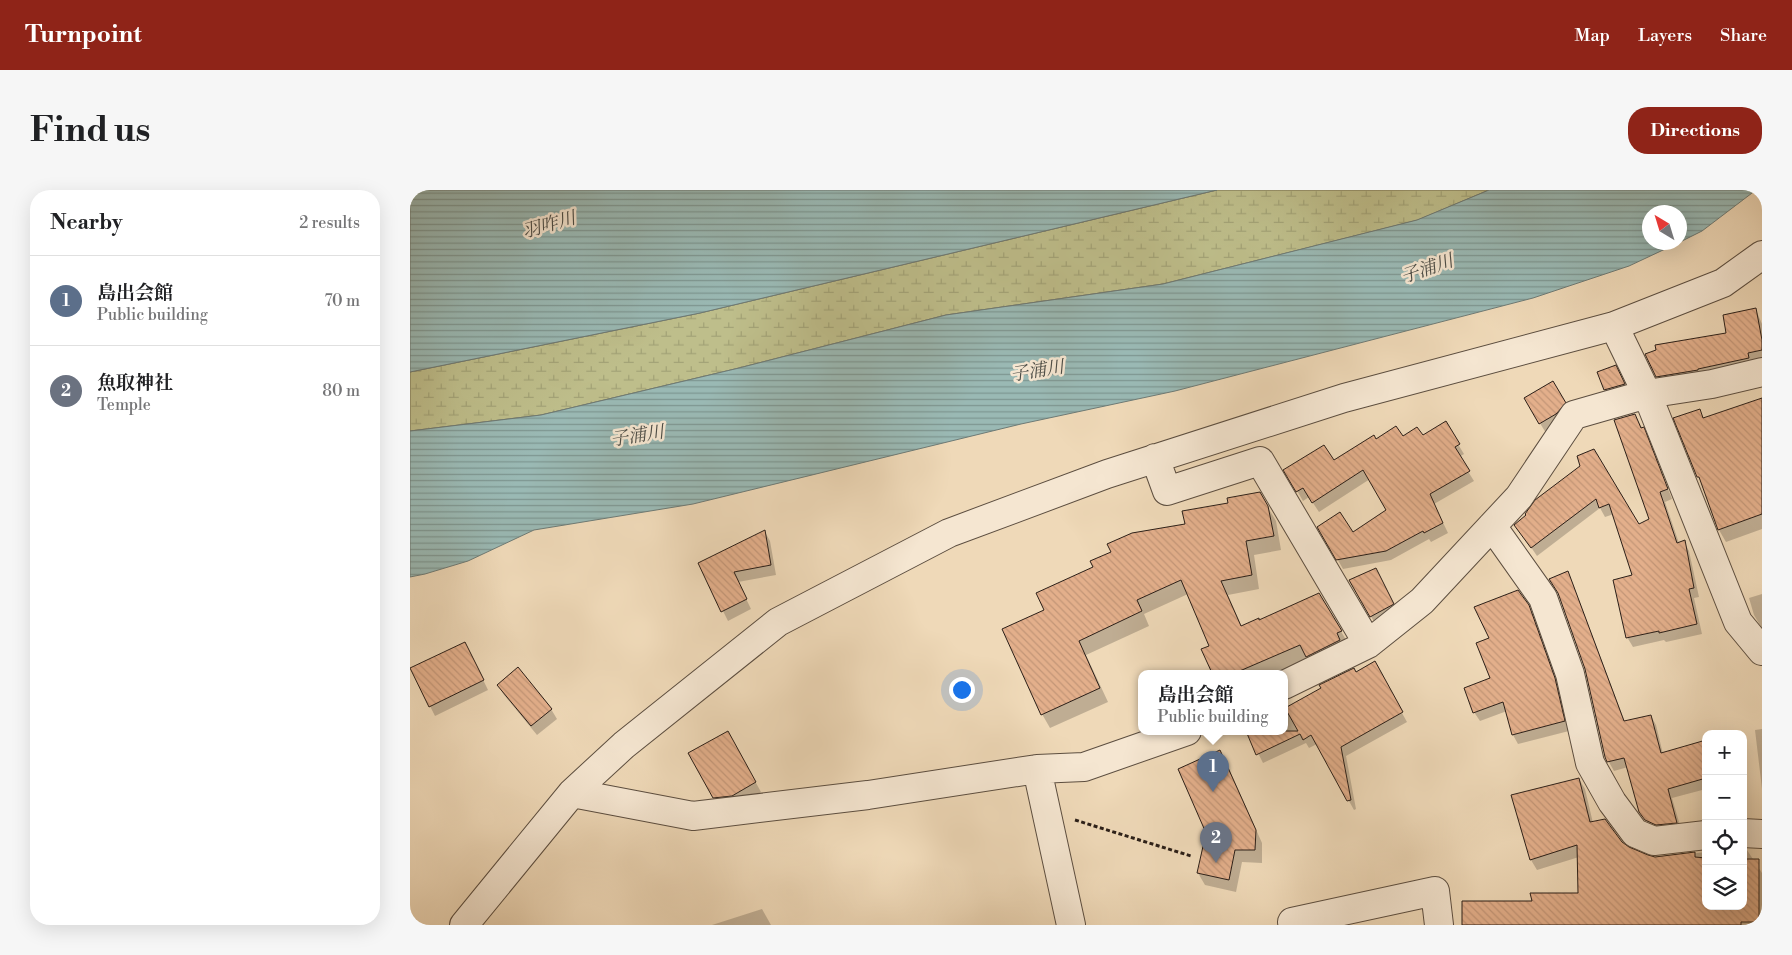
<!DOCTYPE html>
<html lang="en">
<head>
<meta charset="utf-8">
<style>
  body { margin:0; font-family:"Libre Bodoni","Noto Serif JP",serif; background:#f6f6f6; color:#202124 }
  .controls { position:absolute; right:15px; bottom:15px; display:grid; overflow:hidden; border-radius:10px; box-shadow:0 5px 20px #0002 }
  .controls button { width:45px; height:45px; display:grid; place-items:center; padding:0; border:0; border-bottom:1px solid #e0e0e0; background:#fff; color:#202124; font:25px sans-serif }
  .compass { position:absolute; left:1232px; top:15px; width:45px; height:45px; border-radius:50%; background:#fff; box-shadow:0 5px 20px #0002; rotate:322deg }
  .you { position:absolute; left:551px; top:499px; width:18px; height:18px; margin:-12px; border:4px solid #fff; border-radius:50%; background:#1a73e8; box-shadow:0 0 0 8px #1a73e833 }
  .badge { display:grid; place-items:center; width:32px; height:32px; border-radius:50%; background:#8f2418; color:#fff; font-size:16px; font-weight:700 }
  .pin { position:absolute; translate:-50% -41px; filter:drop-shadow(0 1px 2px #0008) }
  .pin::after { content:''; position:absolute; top:26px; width:18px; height:15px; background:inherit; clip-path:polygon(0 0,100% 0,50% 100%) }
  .popup { position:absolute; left:728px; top:480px; width:150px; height:65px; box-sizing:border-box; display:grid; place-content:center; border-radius:10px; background:#fff; filter:drop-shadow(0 1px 4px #0005); font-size:16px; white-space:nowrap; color:#757577 }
  .popup b { font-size:19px; color:#202124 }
  .popup::after { content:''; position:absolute; left:50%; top:100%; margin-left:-10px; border:10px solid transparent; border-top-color:#fff }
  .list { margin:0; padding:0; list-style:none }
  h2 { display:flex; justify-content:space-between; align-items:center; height:65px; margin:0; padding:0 20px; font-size:21px }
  h2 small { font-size:16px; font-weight:400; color:#757577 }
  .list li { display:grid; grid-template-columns:32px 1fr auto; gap:15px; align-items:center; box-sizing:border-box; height:90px; padding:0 20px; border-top:1px solid #e0e0e0 }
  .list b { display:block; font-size:19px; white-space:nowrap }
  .list p { margin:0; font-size:16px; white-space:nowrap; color:#757577 }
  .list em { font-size:16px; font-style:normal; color:#757577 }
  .icon { flex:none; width:28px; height:28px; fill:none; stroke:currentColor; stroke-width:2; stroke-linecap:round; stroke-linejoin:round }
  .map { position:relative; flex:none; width:1352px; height:735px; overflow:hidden; border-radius:20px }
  header { display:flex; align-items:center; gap:30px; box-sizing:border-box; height:70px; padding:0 25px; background:#8f2418; color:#fff }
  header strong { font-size:24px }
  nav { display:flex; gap:28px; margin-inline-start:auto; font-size:18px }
  .intro { display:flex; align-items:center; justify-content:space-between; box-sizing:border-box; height:120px; padding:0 30px }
  h1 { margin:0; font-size:35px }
  .button { padding:12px 22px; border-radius:20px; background:#8f2418; color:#fff; font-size:18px; font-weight:700 }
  main { display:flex; gap:30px; padding:0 30px }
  aside { flex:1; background:#fff; border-radius:20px; box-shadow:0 5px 20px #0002 }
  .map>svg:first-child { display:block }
</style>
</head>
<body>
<header>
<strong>Turnpoint</strong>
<nav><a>Map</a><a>Layers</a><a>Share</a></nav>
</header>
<div class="intro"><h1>Find us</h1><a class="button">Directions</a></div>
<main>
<aside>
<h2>Nearby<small>2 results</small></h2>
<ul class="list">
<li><span class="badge" style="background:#5c6f8a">1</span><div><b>島出会館</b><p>Public building</p></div><em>70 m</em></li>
<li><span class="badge" style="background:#6b7280">2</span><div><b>魚取神社</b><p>Temple</p></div><em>80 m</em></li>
</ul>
</aside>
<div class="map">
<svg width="1352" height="735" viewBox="0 0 1352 735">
  <defs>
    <pattern id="wetland-marsh" width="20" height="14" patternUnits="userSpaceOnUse" patternTransform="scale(1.25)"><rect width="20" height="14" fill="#bebe8b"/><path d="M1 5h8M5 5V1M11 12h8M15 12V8" fill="none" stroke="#a3a377"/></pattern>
    <pattern id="water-rules" width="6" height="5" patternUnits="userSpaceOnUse" patternTransform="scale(1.25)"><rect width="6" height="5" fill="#9ab9b4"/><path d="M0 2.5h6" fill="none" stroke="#7e9691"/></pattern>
    <pattern id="building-back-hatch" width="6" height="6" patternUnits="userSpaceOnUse" patternTransform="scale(1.25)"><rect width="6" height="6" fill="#e3af8b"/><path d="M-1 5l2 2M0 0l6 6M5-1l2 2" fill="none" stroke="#c39677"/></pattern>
  </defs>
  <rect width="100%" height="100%" fill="#efd9b8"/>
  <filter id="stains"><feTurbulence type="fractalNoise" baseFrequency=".004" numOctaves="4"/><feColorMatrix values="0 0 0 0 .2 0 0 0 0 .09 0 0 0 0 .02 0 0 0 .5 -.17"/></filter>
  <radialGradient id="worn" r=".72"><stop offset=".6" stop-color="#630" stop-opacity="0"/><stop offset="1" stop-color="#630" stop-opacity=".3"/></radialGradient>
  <path fill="url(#wetland-marsh)" stroke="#746e52" d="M 807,0 L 1079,0 L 1008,30 L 753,94 L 536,125 L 329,178 L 131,225 L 0,241 L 0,182 L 290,123 Z"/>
  <path fill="url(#water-rules)" stroke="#6e7b76" d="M 0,0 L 807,0 L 290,123 L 0,182 Z
    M 1079,0 L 1346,0 L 1292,41 L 1270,52 L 1270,22 L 1240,22 L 1240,52 L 1268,53 L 1219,76 L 1123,108 L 765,201 L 611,234 L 283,314 L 124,340 L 58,371 L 15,384 L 0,387 L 0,241 L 131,225 L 329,178 L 536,125 L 753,94 L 1007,30 Z"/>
  <path fill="#0003" d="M 1346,120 L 1352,134 L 1352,171 L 1253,196 L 1247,186 L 1248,161 L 1317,144 Z
    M 1208,181 L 1216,199 L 1197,204 L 1195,200 Z
    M 1142,193 L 1160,223 L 1136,243 L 1115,209 Z
    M 1352,210 L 1352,339 L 1316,352 L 1309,340 L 1293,296 L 1288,287 L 1290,221 L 1294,229 Z
    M 1225,225 L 1238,248 L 1262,309 L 1255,312 L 1269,353 L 1274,352 L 1279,361 L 1289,407 L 1284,408 L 1292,444 L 1256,452 L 1254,450 L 1223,457 L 1217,447 L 1224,386 L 1204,324 L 1195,327 L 1190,318 L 1127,366 L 1106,335 L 1172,276 L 1228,335 L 1240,330 Z
    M 1035,233 L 1054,264 L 1049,267 L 1064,291 L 1024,314 L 1038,343 L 1021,352 L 1019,349 L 981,370 L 933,379 L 909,337 L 943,343 L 977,321 L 960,289 L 909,322 L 899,307 L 893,311 L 875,280 L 923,272 L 966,251 L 1013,247 Z
    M 849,303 L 866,331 L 871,360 L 844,365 L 849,399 L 818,405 L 832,437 L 849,431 L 909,404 L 939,455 L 898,469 L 865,483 L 803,483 L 793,460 L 801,456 L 778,404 L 734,424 L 739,436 L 676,465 L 698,512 L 640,538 L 632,524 L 635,421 L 776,335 L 819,314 Z
    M 355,342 L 360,351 L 366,385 L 328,392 L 341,419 L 318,431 L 289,373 Z
    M 1157,383 L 1162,392 L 1215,532 L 1241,526 L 1246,535 L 1253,564 L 1296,551 L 1296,599 L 1262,608 L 1272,642 L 1242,640 L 1230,621 L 1218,577 L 1204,581 L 1196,567 Z
    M 971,389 L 987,423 L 966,435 L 940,391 Z
    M 1352,404 L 1352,437 L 1351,437 L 1344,425 L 1339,408 Z
    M 1118,416 L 1124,426 L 1150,499 L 1159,541 L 1108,554 L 1103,545 L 1097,521 L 1070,531 L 1064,522 L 1081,488 L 1081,449 Z
    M 60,463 L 78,500 L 25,526 L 20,516 Z
    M 964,473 L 997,532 L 936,566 L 946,619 L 944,620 L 907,554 L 899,558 L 896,553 L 853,573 L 837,541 L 874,541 L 874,519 Z
    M 88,495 L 141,519 L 147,529 L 127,545 L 94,505 Z
    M 1352,539 L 1352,599 L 1345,540 Z
    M 318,542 L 351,602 L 328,615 L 310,617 L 280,564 Z
    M 810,561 L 817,574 L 852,653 L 852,673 L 832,672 L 826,702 L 795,695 L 788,683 L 797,642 Z
    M 1169,589 L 1175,599 L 1183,633 L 1218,658 L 1246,668 L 1296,662 L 1296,716 L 1333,716 L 1333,659 L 1337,660 L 1352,683 L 1352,735 L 1053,735 L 1124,712 L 1169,704 L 1169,667 L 1127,680 L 1121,670 L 1103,606 Z
    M 352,719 L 361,735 L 302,735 Z"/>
  <path fill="url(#building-back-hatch)" stroke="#2b1f18" d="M 1346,118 L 1352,150 L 1352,160 L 1338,163 L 1339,168 L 1288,179 L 1288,180 L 1246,187 L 1235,164 L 1246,160 L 1245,155 L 1316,143 L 1313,125 Z
    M 1206,175 L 1215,194 L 1194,200 L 1187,182 Z
    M 1143,191 L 1156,213 L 1146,224 L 1129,234 L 1114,208 Z
    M 1352,208 L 1352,324 L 1308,340 L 1289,287 L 1287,287 L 1263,228 L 1290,219 L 1293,228 Z
    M 1225,224 L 1231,238 L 1234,237 L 1258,299 L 1250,302 L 1267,353 L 1275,350 L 1284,398 L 1279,399 L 1287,434 L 1249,443 L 1249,441 L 1216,448 L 1203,390 L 1222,385 L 1199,314 L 1189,318 L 1186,309 L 1121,358 L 1104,335 L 1116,325 L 1115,324 L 1125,310 L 1170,276 L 1167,266 L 1184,259 L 1229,334 L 1239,329 L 1204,230 Z
    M 1036,231 L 1050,254 L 1045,257 L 1060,281 L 1020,304 L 1033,333 L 1014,343 L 1013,341 L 976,361 L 926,370 L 907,337 L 930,322 L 943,342 L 976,320 L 953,280 L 902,313 L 893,298 L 886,302 L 873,280 L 914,255 L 924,270 L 964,245 L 966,249 L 986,236 L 993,246 L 1007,237 L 1013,245 Z
    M 850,302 L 858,316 L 864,346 L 836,351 L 842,385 L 811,391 L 831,436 L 849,428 L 849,430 L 909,403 L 932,441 L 927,443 L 930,450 L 896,467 L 890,455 L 825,483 L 802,483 L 791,459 L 799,456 L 771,390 L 727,410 L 732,421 L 669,451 L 690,498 L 631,525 L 592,439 L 634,420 L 626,403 L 683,377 L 680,371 L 701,362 L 697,354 L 722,343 L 775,334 L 772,321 L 818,313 L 817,308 Z
    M 355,340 L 361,375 L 324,382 L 337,409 L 311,422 L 288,373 Z
    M 966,378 L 984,414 L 960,427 L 939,390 Z
    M 1158,381 L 1214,531 L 1241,525 L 1251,563 L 1296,550 L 1296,588 L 1258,599 L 1267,633 L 1246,635 L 1235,630 L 1229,622 L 1214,568 L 1197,572 L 1195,567 L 1175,479 L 1148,403 L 1139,389 Z
    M 1108,400 L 1119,415 L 1145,488 L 1155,531 L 1102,545 L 1093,512 L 1063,523 L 1054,498 L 1080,488 L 1066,453 L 1079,448 L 1064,417 Z
    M 55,452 L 74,490 L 19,517 L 0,478 Z
    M 965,471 L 993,522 L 931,557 L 941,610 L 937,611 L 901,545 L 893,550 L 890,544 L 846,565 L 836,541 L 888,541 L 875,518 L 911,498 L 909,495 L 944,478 L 946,482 Z
    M 108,477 L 142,519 L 121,536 L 87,495 Z
    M 318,541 L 346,592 L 322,606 L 303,608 L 278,563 Z
    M 810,560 L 846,640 L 845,660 L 825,660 L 819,690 L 787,683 L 796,643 L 768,579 Z
    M 1169,588 L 1180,632 L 1195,629 L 1212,652 L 1219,657 L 1238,665 L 1245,667 L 1285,662 L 1285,667 L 1296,668 L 1296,716 L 1333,716 L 1333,669 L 1349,669 L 1349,732 L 1331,732 L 1331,735 L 1052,735 L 1052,711 L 1122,711 L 1120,703 L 1168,703 L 1167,655 L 1120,670 L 1101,605 Z"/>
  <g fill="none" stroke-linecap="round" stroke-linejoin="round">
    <g stroke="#5c4e40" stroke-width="30">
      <path id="minor" d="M 1204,136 L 1237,204 L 1328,432 L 1352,461
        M 745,268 L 757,301 L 850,271 L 958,454
        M 1082,336 L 1133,408 L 1160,484 L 1180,573 L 1202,612 L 1225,643 L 1244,651 L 1296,645
        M 874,495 L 958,454 L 1012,411 L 1109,307 L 1164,225 L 1237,204 L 1302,194 L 1352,182
        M 627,579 L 661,735
        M 162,603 L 283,626 L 458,605 L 627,579 L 674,577 L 777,541
        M 1333,643 L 1352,644
        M 882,732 L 1025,701 L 1029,735
        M 54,735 L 162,603 L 214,555 L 368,432 L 539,343 L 697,284 L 934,208 L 1204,136 L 1313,93 L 1352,65"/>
    </g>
    <path stroke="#2b1f18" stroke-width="3" stroke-dasharray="4 2.5" stroke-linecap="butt" d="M 665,630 L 781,666"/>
    <use href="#minor" stroke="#f5e6d1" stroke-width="28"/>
  </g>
  <g text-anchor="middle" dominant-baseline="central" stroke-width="5" stroke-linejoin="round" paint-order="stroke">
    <g font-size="18" font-style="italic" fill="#4c4d47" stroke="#f5e6d1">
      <text transform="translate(139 35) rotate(-16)">羽咋川</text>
      <text transform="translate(1017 79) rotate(-19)">子浦川</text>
      <text transform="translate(627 181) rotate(-9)">子浦川</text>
      <text transform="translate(227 246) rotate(-9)">子浦川</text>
    </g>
  </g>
  <rect width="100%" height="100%" filter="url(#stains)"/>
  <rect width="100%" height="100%" fill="url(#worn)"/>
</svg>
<div class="controls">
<button>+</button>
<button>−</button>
<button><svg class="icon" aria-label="locate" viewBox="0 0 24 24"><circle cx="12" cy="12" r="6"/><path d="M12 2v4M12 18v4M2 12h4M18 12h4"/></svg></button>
<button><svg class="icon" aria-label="layers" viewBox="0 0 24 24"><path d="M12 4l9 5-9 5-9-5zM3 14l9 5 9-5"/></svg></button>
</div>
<svg class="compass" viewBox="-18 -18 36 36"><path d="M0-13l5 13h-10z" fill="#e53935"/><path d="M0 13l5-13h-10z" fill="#757577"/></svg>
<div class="you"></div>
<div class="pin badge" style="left:803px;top:602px;background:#5c6f8a">1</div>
<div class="popup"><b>島出会館</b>Public building</div>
<div class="pin badge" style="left:806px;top:673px;background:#6b7280">2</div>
</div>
</main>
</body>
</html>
